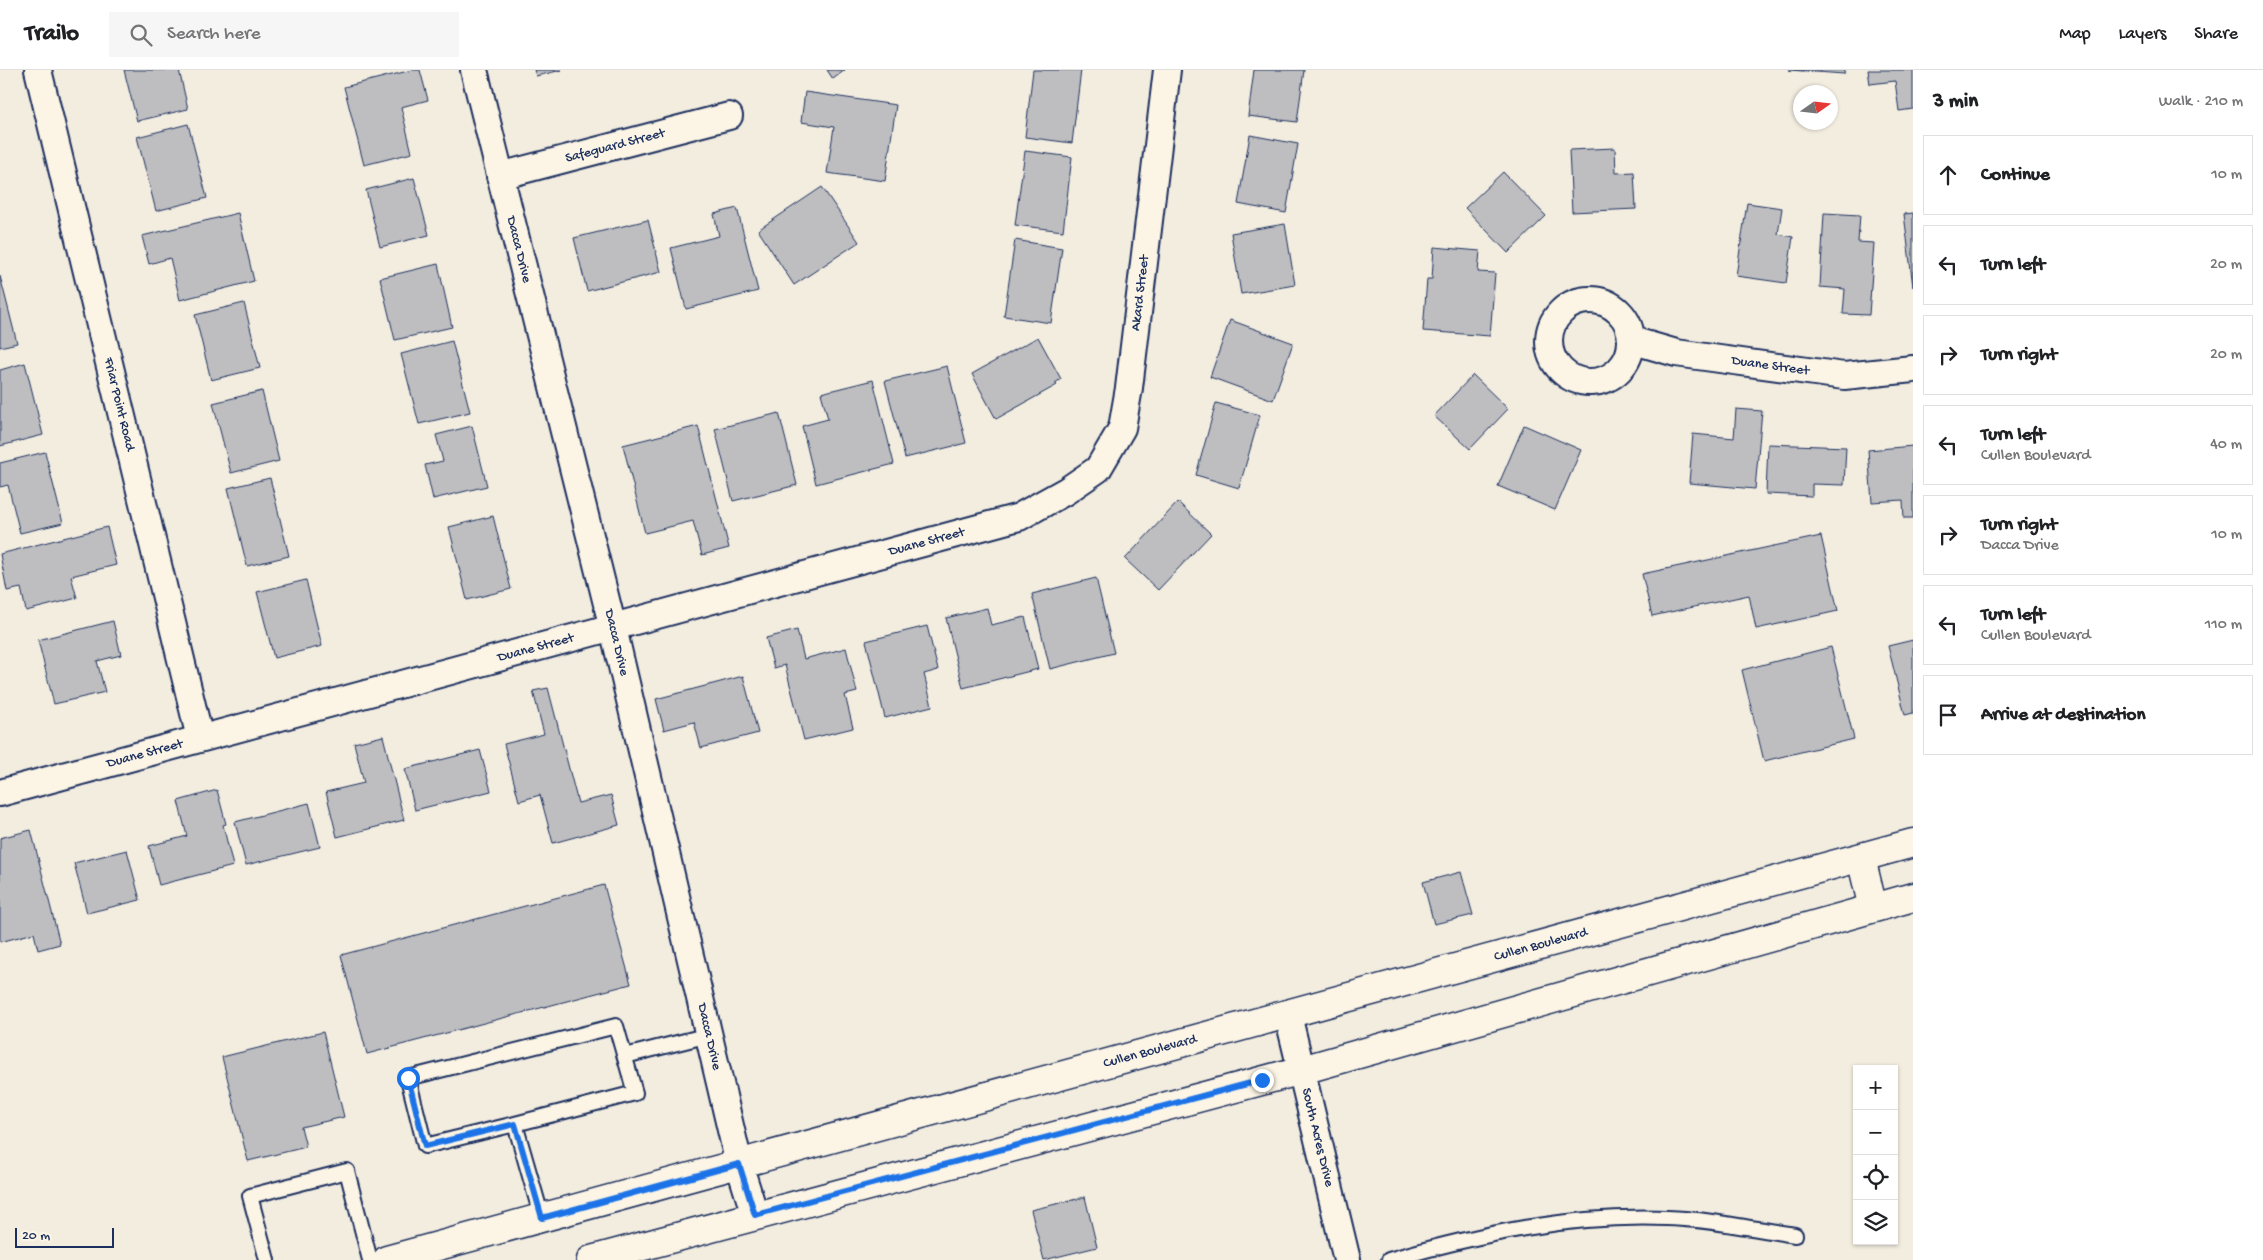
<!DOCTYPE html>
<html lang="en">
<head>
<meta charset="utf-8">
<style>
  body { margin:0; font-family:"Gochi Hand",sans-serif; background:#f6f6f6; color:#202124 }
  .controls { position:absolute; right:15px; bottom:15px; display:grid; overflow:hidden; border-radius:0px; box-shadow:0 1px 4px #0004 }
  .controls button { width:45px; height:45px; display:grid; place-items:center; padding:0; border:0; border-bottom:1px solid #e0e0e0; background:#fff; color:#202124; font:25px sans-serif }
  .compass { position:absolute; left:1793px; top:15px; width:45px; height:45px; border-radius:50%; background:#fff; box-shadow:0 1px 4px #0004; rotate:76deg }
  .scale { position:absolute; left:15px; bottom:12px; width:99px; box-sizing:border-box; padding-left:5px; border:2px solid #1b2f5e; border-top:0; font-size:14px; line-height:18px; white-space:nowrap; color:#1b2f5e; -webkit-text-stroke:4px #fcf5e5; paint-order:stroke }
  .stop { position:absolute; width:15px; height:15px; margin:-11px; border:4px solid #1a73e8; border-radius:50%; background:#fff }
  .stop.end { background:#1a73e8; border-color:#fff; box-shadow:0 1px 5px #0008 }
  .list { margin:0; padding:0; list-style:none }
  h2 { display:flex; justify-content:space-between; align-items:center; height:65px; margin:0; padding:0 20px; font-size:21px }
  h2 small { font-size:16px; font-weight:400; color:#757577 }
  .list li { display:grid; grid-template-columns:32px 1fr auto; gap:15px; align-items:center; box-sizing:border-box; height:80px; margin:0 10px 10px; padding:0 10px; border:1px solid #e0e0e0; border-radius:0px }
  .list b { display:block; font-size:19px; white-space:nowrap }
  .list p { margin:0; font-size:16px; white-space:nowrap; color:#757577 }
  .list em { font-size:16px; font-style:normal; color:#757577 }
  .icon { flex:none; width:28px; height:28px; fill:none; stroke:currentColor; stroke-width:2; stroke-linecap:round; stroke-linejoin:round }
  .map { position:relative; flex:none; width:1913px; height:1190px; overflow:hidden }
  header { display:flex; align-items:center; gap:30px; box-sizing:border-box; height:70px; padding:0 25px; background:#fff; border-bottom:1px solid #e0e0e0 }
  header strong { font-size:24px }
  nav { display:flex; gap:28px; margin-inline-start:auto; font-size:18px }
  .search { width:350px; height:45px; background:#f6f6f6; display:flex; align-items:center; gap:12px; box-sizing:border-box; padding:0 18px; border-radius:0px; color:#757577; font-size:19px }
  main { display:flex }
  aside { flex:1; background:#fff }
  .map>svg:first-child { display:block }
</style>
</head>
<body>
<header>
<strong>Trailo</strong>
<div class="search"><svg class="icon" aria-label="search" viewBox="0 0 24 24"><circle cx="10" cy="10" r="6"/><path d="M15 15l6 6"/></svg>Search here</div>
<nav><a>Map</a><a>Layers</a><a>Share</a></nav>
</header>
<main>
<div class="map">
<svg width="1913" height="1190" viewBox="0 0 1913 1190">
  <rect width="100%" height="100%" fill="#f3ede0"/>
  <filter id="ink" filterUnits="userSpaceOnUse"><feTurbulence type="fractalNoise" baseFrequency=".02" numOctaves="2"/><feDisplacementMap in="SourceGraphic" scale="10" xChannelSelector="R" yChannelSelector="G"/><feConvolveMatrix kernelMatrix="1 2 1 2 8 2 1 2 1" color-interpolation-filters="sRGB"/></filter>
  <g filter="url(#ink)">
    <path fill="#bebec0" stroke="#1b2f5e" d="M 124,0 L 179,0 L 188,39 L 137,51 Z
      M 412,0 L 420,0 L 428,30 L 401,37 L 412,83 L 364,95 L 344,17 Z
      M 534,0 L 562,0 L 536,6 Z
      M 827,0 L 845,0 L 833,9 Z
      M 1033,0 L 1081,0 L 1072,73 L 1025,67 Z
      M 1254,0 L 1304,0 L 1297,52 L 1248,46 Z
      M 1789,0 L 1845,0 L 1844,4 Z
      M 1868,0 L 1913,0 L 1913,39 L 1899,41 L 1895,11 L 1870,14 Z
      M 805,22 L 896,35 L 885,111 L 827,103 L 834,57 L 801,52 Z
      M 188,54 L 207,128 L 156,141 L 137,67 Z
      M 1250,65 L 1298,74 L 1286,143 L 1238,134 Z
      M 1615,78 L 1616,103 L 1634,102 L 1636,139 L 1572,142 L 1569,80 Z
      M 1025,81 L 1072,87 L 1063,161 L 1015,155 Z
      M 1503,102 L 1546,146 L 1508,183 L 1465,138 Z
      M 414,108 L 429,165 L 380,177 L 366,120 Z
      M 822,117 L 859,172 L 794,215 L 758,160 Z
      M 1747,133 L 1782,138 L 1778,164 L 1793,167 L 1786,213 L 1736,206 Z
      M 737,138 L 758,221 L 686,239 L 671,178 L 719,166 L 714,144 Z
      M 238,143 L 254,211 L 180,230 L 170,188 L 149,194 L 142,166 Z
      M 1824,143 L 1860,145 L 1858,172 L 1874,173 L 1869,245 L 1843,244 L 1845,219 L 1820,217 Z
      M 1913,143 L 1913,217 L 1904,144 Z
      M 648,150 L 661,202 L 587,221 L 574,168 Z
      M 1285,154 L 1295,215 L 1241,224 L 1231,163 Z
      M 1015,170 L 1062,178 L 1051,253 L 1004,246 Z
      M 1434,177 L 1480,181 L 1478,202 L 1495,203 L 1490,266 L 1423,261 L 1427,209 L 1432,209 Z
      M 438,194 L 452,257 L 395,270 L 380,208 Z
      M 0,206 L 17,273 L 0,277 Z
      M 244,233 L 260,298 L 211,310 L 195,245 Z
      M 1230,250 L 1293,273 L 1273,330 L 1210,307 Z
      M 1038,267 L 1061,309 L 1055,313 L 1057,315 L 996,349 L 972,304 Z
      M 452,271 L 470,342 L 419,354 L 401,284 Z
      M 25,293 L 43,365 L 0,376 L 0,300 Z
      M 947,296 L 966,373 L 905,388 L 885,311 Z
      M 1473,305 L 1508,339 L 1470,379 L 1434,346 Z
      M 873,310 L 894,394 L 816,414 L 802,356 L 828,349 L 821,323 Z
      M 262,321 L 279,391 L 231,403 L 213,333 Z
      M 1216,333 L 1260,345 L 1239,418 L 1196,405 Z
      M 1736,339 L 1762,341 L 1755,419 L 1689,413 L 1693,364 L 1734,368 Z
      M 779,343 L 797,415 L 733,431 L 715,359 Z
      M 1524,355 L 1581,380 L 1555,440 L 1498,416 Z
      M 472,356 L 487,416 L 433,429 L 425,395 L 443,391 L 436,365 Z
      M 698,356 L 729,478 L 702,485 L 693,451 L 645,463 L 623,375 Z
      M 1768,374 L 1846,377 L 1844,415 L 1812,414 L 1812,426 L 1766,424 Z
      M 1913,376 L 1913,448 L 1904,448 L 1903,430 L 1872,432 L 1868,380 Z
      M 45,382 L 63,453 L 20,463 L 8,415 L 0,417 L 0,393 Z
      M 270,408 L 289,486 L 247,496 L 228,418 Z
      M 1178,432 L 1211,464 L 1158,520 L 1125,489 Z
      M 493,446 L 511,519 L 467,530 L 449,457 Z
      M 107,457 L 116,495 L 71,506 L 77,528 L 26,541 L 21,518 L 7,521 L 0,484 Z
      M 1821,466 L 1838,541 L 1756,559 L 1749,525 L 1652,546 L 1642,504 Z
      M 1096,508 L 1114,583 L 1050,599 L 1032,524 Z
      M 306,510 L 322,576 L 274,588 L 257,522 Z
      M 987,538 L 991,555 L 1025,547 L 1038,599 L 963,618 L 946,548 Z
      M 113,551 L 121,585 L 97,591 L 105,622 L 54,634 L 38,570 Z
      M 927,556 L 938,600 L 924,604 L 932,636 L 885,648 L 866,571 Z
      M 797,560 L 804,589 L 846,578 L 857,622 L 845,625 L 853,658 L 804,670 L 785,595 L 774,598 L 766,568 Z
      M 1913,570 L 1913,643 L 1905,645 L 1888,576 Z
      M 1831,577 L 1854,669 L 1764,691 L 1742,600 Z
      M 743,606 L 758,663 L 701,678 L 694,652 L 664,660 L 656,629 Z
      M 548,618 L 578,733 L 611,725 L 619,755 L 553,773 L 540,725 L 519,731 L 504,674 L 544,664 L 533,621 Z
      M 383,666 L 404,750 L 337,767 L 326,722 L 364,713 L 354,673 Z
      M 480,680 L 491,721 L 415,740 L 405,699 Z
      M 217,720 L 226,754 L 223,755 L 233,796 L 159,815 L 149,776 L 187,766 L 178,731 Z
      M 309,733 L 320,777 L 246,795 L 235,752 Z
      M 31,760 L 60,874 L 38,880 L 34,863 L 0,872 L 0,768 Z
      M 127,780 L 140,830 L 87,843 L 74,793 Z
      M 1461,802 L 1473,845 L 1434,854 L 1423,812 Z
      M 604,815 L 631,914 L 367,984 L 341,885 Z
      M 323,962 L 344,1047 L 301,1057 L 306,1077 L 248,1091 L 222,987 Z
      M 1085,1127 L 1097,1177 L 1044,1190 L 1031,1140 Z"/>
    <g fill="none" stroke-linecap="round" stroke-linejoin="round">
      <g stroke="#1b2f5e" stroke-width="18">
        <path id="lane" d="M 625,986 L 709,965
          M 515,1054 L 425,1076 L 408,1008 L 616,956 L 635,1023 L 515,1054 L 542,1148
          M 267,1190 L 250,1126 L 347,1101 L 370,1190
          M 1389,1190 C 1479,1164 1572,1144 1667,1148 C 1709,1149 1753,1159 1795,1165"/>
      </g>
      <g stroke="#1b2f5e" stroke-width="30">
        <g id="street">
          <path id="s1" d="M 38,0 L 200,668"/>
          <path id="s2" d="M 474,0 L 613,558 L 739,1094 L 755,1145"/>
          <path id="s3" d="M 500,106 L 729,46"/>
          <circle cx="1590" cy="271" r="41"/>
          <path id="s4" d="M 1631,270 L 1676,283 L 1844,306 L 1913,299"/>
          <path id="s5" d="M 0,723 L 1019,447 L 1066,421 L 1098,399 L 1122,358 L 1129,318 L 1167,0"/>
          <path id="s6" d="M 1288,945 L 1347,1190"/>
        </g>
      </g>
      <g stroke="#1b2f5e" stroke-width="31">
        <g id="primary">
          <path d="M 1861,788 L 1873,838"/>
          <path id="s7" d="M 387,1190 L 1913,773"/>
          <path d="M 591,1190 L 1302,1000 L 1913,827"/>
        </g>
      </g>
      <use href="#lane" stroke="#fcf5e5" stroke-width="14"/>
      <use href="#street" stroke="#fcf5e5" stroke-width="26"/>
      <use href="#primary" stroke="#fcf5e5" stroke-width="28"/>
    </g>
  </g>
  <g fill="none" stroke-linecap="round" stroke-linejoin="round" filter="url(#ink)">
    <path stroke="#1a73e8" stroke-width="6" d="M 408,1008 L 425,1076 L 515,1054 L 542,1148 L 739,1094 L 755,1145 L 1262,1010"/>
  </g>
  <g text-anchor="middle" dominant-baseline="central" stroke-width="5" stroke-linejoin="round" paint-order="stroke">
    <g font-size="14" fill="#1b2f5e" stroke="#fcf5e5">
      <text stroke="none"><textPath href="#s3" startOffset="119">Safeguard Street</textPath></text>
      <text stroke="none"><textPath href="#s2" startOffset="185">Dacca Drive</textPath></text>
      <text stroke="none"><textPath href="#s5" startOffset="1332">Akard Street</textPath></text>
      <text stroke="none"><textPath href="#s4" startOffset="142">Duane Street</textPath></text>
      <text stroke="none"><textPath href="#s1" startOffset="344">Friar Point Road</textPath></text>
      <text stroke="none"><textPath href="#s5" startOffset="960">Duane Street</textPath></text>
      <text stroke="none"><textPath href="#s2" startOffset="590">Dacca Drive</textPath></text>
      <text stroke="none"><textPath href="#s5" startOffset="555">Duane Street</textPath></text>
      <text stroke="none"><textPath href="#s5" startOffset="150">Duane Street</textPath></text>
      <text stroke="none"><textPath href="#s7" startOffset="1196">Cullen Boulevard</textPath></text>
      <text stroke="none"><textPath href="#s2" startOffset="995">Dacca Drive</textPath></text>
      <text stroke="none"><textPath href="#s7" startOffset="791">Cullen Boulevard</textPath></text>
      <text stroke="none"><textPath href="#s6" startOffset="126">South Acres Drive</textPath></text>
    </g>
  </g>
</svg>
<div class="controls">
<button>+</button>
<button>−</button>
<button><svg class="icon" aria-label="locate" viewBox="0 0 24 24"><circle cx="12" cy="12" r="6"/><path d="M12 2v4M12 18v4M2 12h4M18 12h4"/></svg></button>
<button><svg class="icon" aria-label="layers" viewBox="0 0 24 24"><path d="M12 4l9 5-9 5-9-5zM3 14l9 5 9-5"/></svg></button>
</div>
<svg class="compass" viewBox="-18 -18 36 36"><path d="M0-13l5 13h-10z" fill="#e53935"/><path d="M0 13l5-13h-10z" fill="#757577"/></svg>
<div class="scale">20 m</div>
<div class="stop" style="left:408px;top:1008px"></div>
<div class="stop end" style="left:1262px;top:1010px"></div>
</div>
<aside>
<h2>3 min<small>Walk · 210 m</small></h2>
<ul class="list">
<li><svg class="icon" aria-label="ahead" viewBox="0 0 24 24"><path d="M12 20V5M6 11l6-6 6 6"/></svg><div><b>Continue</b></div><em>10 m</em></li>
<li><svg class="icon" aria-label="left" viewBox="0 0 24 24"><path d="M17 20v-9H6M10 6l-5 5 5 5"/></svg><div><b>Turn left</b></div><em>20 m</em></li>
<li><svg class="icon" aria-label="right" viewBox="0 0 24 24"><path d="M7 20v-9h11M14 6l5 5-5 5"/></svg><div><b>Turn right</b></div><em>20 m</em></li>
<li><svg class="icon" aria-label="left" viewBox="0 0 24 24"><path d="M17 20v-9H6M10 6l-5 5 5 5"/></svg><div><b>Turn left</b><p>Cullen Boulevard</p></div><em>40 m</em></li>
<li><svg class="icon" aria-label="right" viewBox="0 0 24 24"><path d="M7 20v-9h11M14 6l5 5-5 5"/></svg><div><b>Turn right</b><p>Dacca Drive</p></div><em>10 m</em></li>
<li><svg class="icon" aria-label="left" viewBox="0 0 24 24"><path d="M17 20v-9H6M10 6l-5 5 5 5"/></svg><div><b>Turn left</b><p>Cullen Boulevard</p></div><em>110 m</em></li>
<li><svg class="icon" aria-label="arrive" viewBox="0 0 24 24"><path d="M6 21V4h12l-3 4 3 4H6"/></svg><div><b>Arrive at destination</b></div></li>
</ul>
</aside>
</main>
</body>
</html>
